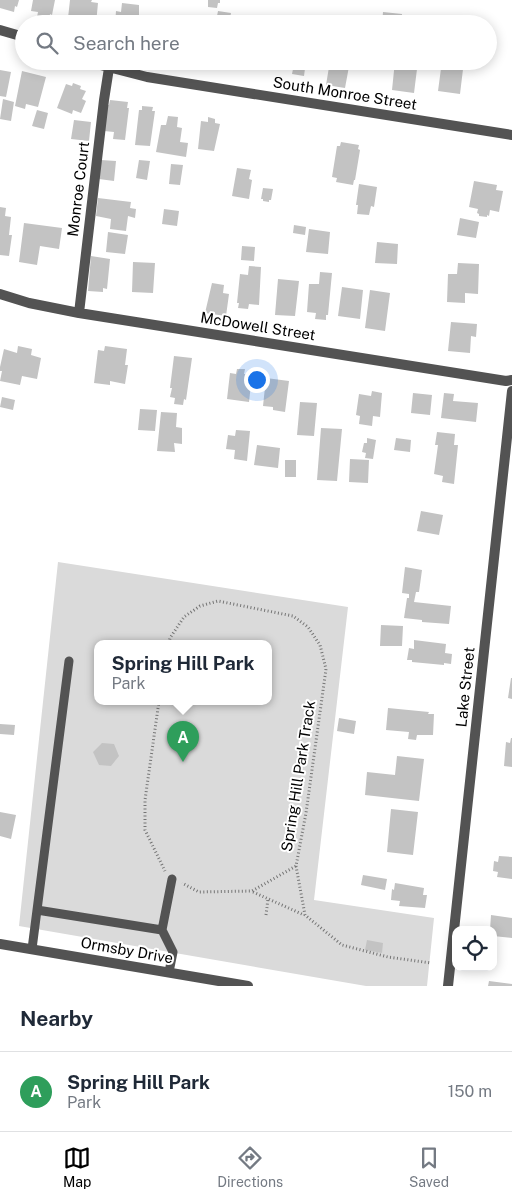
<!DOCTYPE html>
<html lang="en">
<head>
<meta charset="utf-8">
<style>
  body { margin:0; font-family:"Public Sans",sans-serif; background:#f6f6f7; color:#1f2937 }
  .controls { position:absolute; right:15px; bottom:15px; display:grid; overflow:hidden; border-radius:10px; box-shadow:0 2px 12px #0003 }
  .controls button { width:45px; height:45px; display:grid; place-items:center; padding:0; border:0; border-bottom:1px solid #e0e1e3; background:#fff; color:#1f2937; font:25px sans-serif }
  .you { position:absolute; left:256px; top:379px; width:18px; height:18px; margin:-12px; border:4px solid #fff; border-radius:50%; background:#1a73e8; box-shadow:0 0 0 8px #1a73e833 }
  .badge { display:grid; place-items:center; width:32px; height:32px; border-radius:50%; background:#000; color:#fff; font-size:16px; font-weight:700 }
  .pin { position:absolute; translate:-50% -41px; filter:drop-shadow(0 1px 2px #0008) }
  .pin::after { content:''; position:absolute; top:26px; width:18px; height:15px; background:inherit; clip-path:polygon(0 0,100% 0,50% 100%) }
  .popup { position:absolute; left:94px; top:640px; width:178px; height:65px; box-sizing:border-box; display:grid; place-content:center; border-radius:10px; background:#fff; filter:drop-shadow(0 1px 4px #0005); font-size:16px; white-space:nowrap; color:#747a83 }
  .popup b { font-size:19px; color:#1f2937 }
  .popup::after { content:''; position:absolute; left:50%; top:100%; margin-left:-10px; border:10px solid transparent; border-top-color:#fff }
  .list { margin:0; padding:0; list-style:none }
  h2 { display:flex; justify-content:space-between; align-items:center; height:65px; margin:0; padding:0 20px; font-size:21px }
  h2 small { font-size:16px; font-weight:400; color:#747a83 }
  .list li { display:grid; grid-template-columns:32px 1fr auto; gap:15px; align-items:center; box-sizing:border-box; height:80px; padding:0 20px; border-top:1px solid #e0e1e3 }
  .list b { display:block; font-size:19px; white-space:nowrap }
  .list p { margin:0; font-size:16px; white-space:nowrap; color:#747a83 }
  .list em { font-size:16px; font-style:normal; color:#747a83 }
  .icon { flex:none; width:28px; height:28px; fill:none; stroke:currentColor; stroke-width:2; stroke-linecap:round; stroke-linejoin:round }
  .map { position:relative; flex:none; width:512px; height:986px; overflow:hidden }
  .search { position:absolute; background:#fff; box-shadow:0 2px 12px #0003; left:15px; right:15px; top:15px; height:55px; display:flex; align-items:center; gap:12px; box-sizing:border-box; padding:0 18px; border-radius:28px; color:#747a83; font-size:19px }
  .sheet { height:145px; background:#fff }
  nav { display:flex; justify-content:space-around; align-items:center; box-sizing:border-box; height:70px; border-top:1px solid #e0e1e3; background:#fff; font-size:14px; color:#747a83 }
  nav a { display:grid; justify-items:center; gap:2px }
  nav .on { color:#000 }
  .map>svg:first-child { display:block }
</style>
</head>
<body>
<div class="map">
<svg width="512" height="986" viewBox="0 0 512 986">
  <rect width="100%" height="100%" fill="#fff"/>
  <path fill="#dadada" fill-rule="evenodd" d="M 58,562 L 348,607 L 314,900 L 434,918 L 427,986 L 366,986 L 19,926 ZM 98,643 L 268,643 L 268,701 L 98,701 Z"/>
  <path fill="#c3c3c3" d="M 0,0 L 19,0 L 17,7 L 15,6 L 14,12 L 0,8 Z
    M 33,0 L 55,0 L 52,15 L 50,14 L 49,20 L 37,17 L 38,12 L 31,11 Z
    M 70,0 L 92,0 L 91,2 L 98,3 L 96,24 L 88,24 L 79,21 L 79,19 L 68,18 Z
    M 208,0 L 220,0 L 220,3 L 218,3 L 217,8 L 208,7 Z
    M 122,3 L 139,5 L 139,24 L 115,24 L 116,11 L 121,12 Z
    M 218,11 L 231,13 L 229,24 L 212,24 L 213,15 L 217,16 Z
    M 383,12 L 402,14 L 401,24 L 382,24 Z
    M 169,18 L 179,20 L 179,24 L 169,24 Z
    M 285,61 L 306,61 L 304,76 L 292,74 L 293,69 L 284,68 Z
    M 330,61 L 350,61 L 345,88 L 326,85 Z
    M 395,61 L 418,61 L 414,93 L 392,90 Z
    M 442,61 L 464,61 L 460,94 L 438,91 Z
    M 0,70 L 11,72 L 6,97 L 0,96 Z
    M 22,71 L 46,77 L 38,107 L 26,104 L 25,109 L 15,106 Z
    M 73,83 L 81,86 L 80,89 L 86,91 L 82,99 L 86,101 L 81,113 L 73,110 L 72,114 L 57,108 L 66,84 L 72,86 Z
    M 3,99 L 14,102 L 11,121 L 0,119 Z
    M 110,100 L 128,102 L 127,108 L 129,108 L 125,140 L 113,139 L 114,132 L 104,131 L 107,105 L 109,105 Z
    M 142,106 L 153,107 L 152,111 L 155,111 L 150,146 L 135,145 L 139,110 L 142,110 Z
    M 37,110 L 48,113 L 44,129 L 32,126 Z
    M 168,116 L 178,117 L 177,127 L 182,128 L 180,142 L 188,143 L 186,157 L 156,152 L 161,125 L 166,125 Z
    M 208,117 L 215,119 L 215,123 L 220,124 L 214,151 L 198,149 L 201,121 L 208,122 Z
    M 74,120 L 91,122 L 89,141 L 71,139 Z
    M 341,142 L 359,145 L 358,149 L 360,150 L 355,180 L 354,180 L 353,185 L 336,182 L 337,178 L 332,177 L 337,146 L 340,146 Z
    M 101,160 L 116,161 L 114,181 L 99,179 Z
    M 139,160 L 150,161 L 147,180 L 136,178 Z
    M 171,164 L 183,165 L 180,185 L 169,184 Z
    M 237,168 L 251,170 L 249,179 L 252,180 L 249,199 L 232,196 Z
    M 474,181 L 497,185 L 496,190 L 503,191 L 499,212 L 490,210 L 489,216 L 487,215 L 487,217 L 479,216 L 479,214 L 477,213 L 478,209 L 469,207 Z
    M 359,184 L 377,187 L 374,207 L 371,206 L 369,215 L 357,214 L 358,205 L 356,205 Z
    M 263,188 L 273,189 L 271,200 L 269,200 L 269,202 L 263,201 L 263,199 L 261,199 Z
    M 98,198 L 131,202 L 130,208 L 136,209 L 135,218 L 128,216 L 126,231 L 110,229 L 111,219 L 96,216 Z
    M 0,207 L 6,208 L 5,216 L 11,217 L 9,235 L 12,235 L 9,256 L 0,255 Z
    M 164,209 L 179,211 L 177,226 L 162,224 Z
    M 460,218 L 479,222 L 476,238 L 457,235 Z
    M 24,223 L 62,228 L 59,249 L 40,246 L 37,265 L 19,262 Z
    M 294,225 L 306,227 L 305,235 L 293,233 Z
    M 309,229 L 330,232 L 328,254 L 306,252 Z
    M 108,232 L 128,235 L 125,254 L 106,252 Z
    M 377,242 L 398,244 L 397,264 L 375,263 Z
    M 242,246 L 255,247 L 254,261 L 241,260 Z
    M 91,256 L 110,259 L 107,289 L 103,288 L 103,292 L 88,291 Z
    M 133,262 L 155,263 L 153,293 L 132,292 Z
    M 458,263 L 479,264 L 478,294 L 465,293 L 465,303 L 447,302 L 448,274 L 457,274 Z
    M 249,266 L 261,267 L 259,305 L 249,304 L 248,309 L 238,308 L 239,303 L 237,303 L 240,274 L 248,275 Z
    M 320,272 L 332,273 L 328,315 L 326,315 L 326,320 L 315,319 L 316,313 L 307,312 L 309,284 L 319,284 Z
    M 278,279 L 299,281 L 295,316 L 275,315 Z
    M 212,283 L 224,285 L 223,293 L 229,294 L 226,316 L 205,313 Z
    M 342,287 L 363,290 L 360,319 L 338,316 Z
    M 370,290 L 390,293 L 385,331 L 365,328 Z
    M 451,322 L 477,324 L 476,337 L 471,336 L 470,353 L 448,351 Z
    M 18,346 L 32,349 L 31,355 L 41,358 L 37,379 L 22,376 L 20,385 L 0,381 L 2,371 L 0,371 L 0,367 L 4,349 L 17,353 Z
    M 105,346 L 127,349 L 125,365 L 128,365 L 125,384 L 110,381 L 110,385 L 94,383 L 98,350 L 104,351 Z
    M 174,356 L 192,358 L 186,400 L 184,399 L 183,405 L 174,404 L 175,398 L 170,397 L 172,388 L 170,388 Z
    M 237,369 L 245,369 L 244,374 L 252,375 L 249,402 L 227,399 L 230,373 L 236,374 Z
    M 266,378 L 289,381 L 285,412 L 273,410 L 273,407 L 263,406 Z
    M 372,391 L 382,393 L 380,417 L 373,416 L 372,426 L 359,424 L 360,416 L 356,415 L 359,394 L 371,396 Z
    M 413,393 L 432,395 L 430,415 L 411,413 Z
    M 444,393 L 454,394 L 453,401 L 478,403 L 476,422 L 441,418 Z
    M 2,397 L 15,400 L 13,410 L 0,407 Z
    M 300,402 L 317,403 L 314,436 L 297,435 Z
    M 140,409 L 157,410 L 155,431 L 138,430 Z
    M 161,412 L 177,413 L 176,427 L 182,428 L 182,444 L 174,443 L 175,452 L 157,451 Z
    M 321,428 L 342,429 L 337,481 L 317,480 Z
    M 236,430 L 250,431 L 247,461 L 234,459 L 235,450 L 226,449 L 228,435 L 235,436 Z
    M 437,432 L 455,434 L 454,445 L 458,445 L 454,484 L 442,482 L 443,476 L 434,474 L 438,445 L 435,445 Z
    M 367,438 L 376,440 L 373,459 L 365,458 L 366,453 L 362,452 L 364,443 L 367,443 Z
    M 396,438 L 411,440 L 410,452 L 394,450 Z
    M 257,445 L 280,448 L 278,468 L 254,465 Z
    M 350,459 L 369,460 L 368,483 L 349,482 Z
    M 285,460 L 296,460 L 296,477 L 285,477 Z
    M 421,511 L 443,515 L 439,535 L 417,531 Z
    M 405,567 L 422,570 L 419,592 L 416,592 L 414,602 L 451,606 L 449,624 L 422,622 L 422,620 L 404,618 L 407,598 L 409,598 L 409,594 L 402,593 Z
    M 381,625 L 403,626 L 402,646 L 380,646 Z
    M 414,640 L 446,644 L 445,653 L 452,654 L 451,664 L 444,663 L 444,665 L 412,662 L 412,660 L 407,660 L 409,648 L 414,649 Z
    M 511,678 L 512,678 L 512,699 L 508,698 Z
    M 388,708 L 429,712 L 428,714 L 434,714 L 433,735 L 417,735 L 416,740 L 408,739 L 409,732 L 386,730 Z
    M 339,718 L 356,721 L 354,734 L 337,731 Z
    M 0,724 L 15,725 L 14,735 L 0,734 Z
    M 511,738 L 512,738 L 512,767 L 504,766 L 506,742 L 510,743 Z
    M 102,743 L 114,744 L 119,756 L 111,766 L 99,765 L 93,752 Z
    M 397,756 L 424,759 L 419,801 L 365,795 L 367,772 L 395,775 Z
    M 391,809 L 418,812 L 413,855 L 387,852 Z
    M 0,812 L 16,815 L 11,839 L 0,836 Z
    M 499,856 L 512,857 L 512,879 L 497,877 L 498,872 L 493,871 L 494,861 L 498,862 Z
    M 363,875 L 387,879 L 385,890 L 361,885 Z
    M 395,883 L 424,888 L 423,895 L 427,895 L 425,908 L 399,906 L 400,901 L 391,900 L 392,889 L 394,890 Z
    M 491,915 L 512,918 L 512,938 L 493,936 L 493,930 L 490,930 Z
    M 367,940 L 383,943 L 382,953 L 365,950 Z
    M 489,981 L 512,984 L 512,986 L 488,986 Z"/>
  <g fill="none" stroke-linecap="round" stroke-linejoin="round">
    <path stroke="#757575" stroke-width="3" stroke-dasharray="1 2.5" stroke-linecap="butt" d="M 169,643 L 170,638 L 184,617 L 200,606 L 218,601 L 293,616 L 308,627 L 320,645 L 326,669 L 306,813 L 296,866 L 252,891 L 199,892 L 182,883
      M 159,701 L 145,800 L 145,830 L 165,871
      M 296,866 L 305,915 L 342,945 L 388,957 L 431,963
      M 253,892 L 304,915
      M 266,915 L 268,899"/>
    <path stroke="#535353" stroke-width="9" d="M 37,910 L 162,930 L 172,879
      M 162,930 L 173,952 L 169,972
      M 32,949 L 69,661"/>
    <path stroke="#535353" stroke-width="10" d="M 0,30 L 24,37
      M 85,61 L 147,77 L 512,135
      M 0,294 L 29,303 L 79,313 L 506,381 L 512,380
      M 79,313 L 104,100 L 109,68
      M 0,944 L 248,986
      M 448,986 L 512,391"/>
  </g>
  <g text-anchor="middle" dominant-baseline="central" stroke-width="4" stroke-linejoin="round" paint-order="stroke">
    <g font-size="15" fill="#000" stroke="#fff">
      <text transform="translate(345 93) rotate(9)">South Monroe Street</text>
      <text transform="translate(78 189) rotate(-83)">Monroe Court</text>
      <text transform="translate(258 326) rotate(9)">McDowell Street</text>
      <text transform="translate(465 687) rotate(-84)">Lake Street</text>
      <text transform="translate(298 776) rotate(-81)">Spring Hill Park Track</text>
      <text transform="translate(127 950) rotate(10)">Ormsby Drive</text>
    </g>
  </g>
</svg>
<div class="controls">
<button><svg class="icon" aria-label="locate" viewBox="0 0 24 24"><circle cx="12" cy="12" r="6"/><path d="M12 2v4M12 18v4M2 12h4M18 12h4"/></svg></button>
</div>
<div class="you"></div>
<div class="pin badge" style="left:183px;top:762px;background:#2e9e5b">A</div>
<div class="popup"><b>Spring Hill Park</b>Park</div>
<div class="search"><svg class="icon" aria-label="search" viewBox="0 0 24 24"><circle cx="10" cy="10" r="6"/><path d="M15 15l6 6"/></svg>Search here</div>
</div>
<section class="sheet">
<h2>Nearby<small></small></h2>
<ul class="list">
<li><span class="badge" style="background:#2e9e5b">A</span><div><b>Spring Hill Park</b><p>Park</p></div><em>150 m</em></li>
</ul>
</section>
<nav>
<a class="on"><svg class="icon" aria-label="map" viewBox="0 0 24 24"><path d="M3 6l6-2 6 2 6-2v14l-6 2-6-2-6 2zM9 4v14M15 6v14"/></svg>Map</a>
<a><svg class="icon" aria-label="directions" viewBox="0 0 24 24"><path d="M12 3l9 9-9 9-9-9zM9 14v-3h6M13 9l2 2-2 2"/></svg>Directions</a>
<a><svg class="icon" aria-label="saved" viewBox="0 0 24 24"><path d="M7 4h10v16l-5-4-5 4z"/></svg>Saved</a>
</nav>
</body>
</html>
